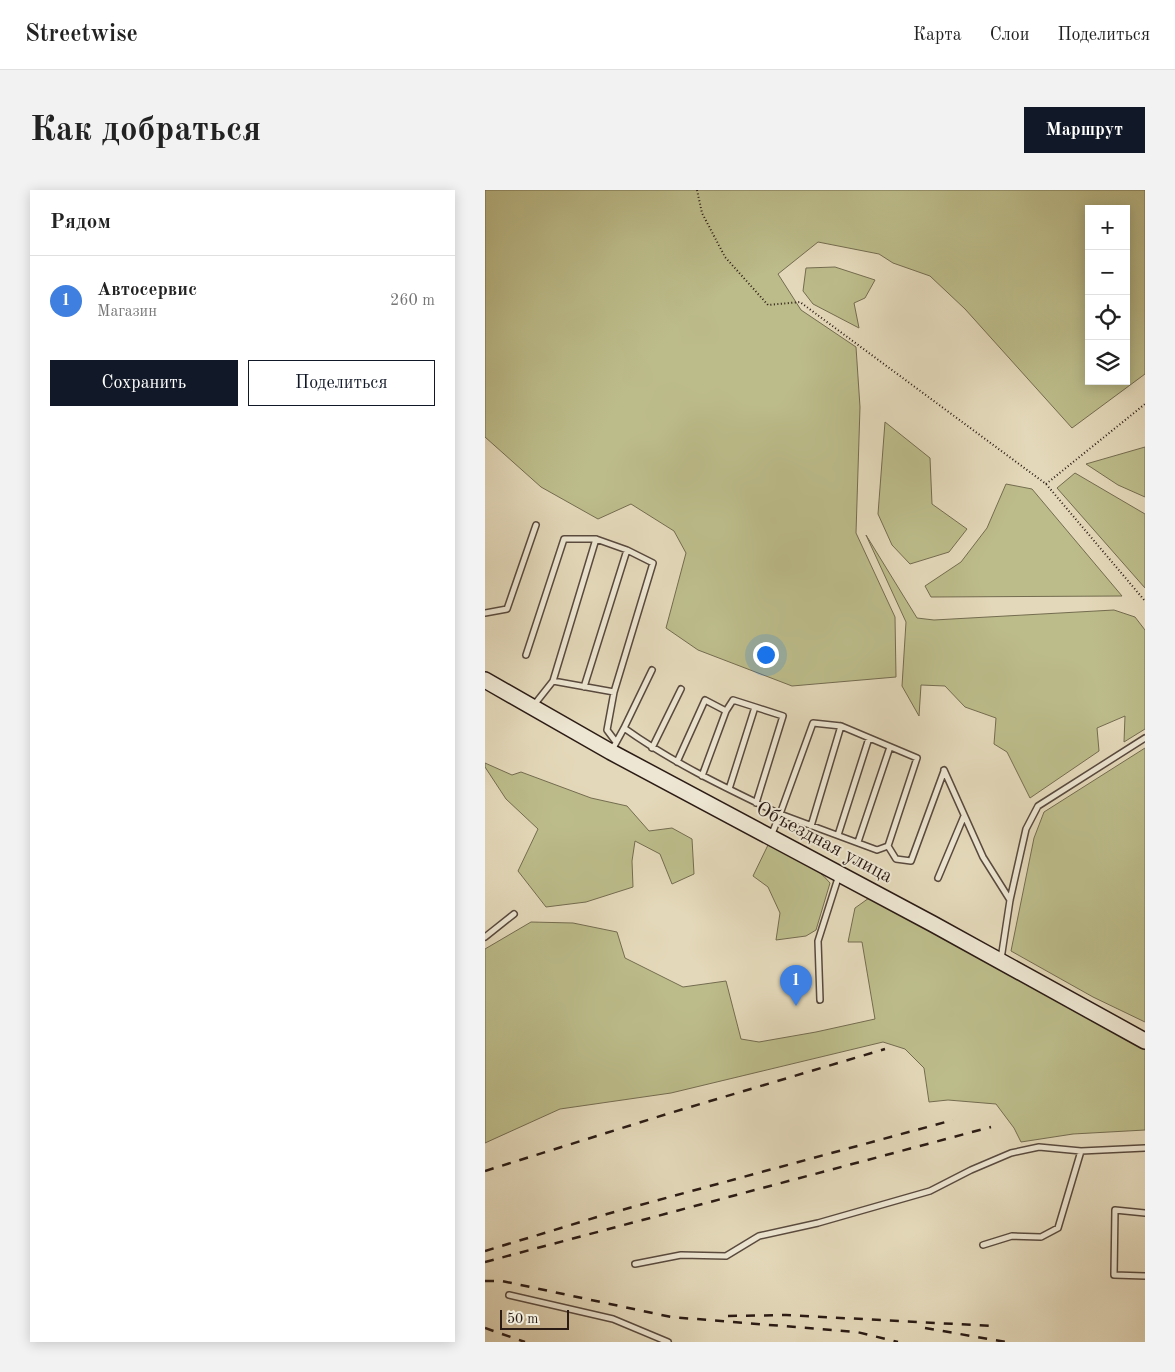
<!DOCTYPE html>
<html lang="ru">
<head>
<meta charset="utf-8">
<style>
  body { margin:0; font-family:"Old Standard TT",serif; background:#f2f2f2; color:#222 }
  .controls { position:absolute; right:15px; top:15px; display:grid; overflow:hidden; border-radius:0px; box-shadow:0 2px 12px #0003 }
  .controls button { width:45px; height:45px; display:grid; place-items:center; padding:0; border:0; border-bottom:1px solid #e0e0e0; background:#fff; color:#222; font:25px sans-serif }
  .scale { position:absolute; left:15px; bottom:12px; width:69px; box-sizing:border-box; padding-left:5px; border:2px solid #2b1b15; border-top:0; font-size:14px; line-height:18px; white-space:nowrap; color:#2b1b15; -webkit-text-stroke:4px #ede6d2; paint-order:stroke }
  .you { position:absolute; left:280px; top:464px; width:18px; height:18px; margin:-12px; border:4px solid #fff; border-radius:50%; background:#1a73e8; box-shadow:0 0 0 8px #1a73e833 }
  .badge { display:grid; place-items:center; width:32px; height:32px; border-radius:50%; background:#111827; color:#fff; font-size:16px; font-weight:700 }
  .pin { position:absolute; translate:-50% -41px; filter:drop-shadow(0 1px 2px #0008) }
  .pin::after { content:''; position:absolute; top:26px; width:18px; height:15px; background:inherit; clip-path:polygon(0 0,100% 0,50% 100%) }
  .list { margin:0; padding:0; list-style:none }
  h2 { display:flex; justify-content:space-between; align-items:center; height:65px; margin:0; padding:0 20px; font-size:21px }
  h2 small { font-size:16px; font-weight:400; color:#767676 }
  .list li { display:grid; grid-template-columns:32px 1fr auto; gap:15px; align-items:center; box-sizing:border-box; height:90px; padding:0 20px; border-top:1px solid #e0e0e0 }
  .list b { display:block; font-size:19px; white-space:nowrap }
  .list p { margin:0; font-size:16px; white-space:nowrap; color:#767676 }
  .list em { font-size:16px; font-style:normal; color:#767676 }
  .actions { display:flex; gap:10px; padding:15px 20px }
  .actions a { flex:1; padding:11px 0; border:1px solid #111827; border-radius:0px; text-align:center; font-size:18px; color:#111827 }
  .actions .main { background:#111827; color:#fff }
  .icon { flex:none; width:28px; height:28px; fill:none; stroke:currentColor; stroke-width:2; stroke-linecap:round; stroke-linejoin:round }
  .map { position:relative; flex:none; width:660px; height:1152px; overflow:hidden; border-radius:0px }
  header { display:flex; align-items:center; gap:30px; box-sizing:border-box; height:70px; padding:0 25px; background:#fff; border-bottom:1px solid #e0e0e0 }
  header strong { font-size:24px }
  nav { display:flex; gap:28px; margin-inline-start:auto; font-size:18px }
  .intro { display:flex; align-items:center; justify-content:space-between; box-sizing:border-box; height:120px; padding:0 30px }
  h1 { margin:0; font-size:35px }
  .button { padding:12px 22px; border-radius:0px; background:#111827; color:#fff; font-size:18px; font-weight:700 }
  main { display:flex; gap:30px; padding:0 30px }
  aside { flex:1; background:#fff; border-radius:0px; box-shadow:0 2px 12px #0003 }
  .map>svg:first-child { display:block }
</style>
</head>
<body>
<header>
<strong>Streetwise</strong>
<nav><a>Карта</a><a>Слои</a><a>Поделиться</a></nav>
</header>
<div class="intro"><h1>Как добраться</h1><a class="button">Маршрут</a></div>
<main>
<aside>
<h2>Рядом<small></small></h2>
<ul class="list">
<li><span class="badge" style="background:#3f7fe0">1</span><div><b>Автосервис</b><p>Магазин</p></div><em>260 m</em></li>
</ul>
<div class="actions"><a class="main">Сохранить</a><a>Поделиться</a></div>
</aside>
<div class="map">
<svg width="660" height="1152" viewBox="0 0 660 1152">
  <rect width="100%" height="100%" fill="#e3d8b9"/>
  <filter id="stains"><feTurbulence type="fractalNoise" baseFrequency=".004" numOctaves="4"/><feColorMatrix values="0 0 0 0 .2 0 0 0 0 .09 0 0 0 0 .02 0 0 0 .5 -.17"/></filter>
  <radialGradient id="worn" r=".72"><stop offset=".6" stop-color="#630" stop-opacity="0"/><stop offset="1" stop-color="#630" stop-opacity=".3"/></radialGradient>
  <path fill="#bcbc8a" stroke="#746c50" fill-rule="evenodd" d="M 0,0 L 660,0 L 660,184 L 587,238 L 480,119 L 445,86 L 408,73 L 394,64 L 333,52 L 293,84 L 316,120 L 371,157 L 375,217 L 371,343 L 410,427 L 411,487 L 307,496 L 213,460 L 181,438 L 201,363 L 189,341 L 146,314 L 113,329 L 56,297 L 0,247 ZM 604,19 L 641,19 L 641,191 L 604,191 Z
    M 350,77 L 390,90 L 380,108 L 369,113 L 374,138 L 328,114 L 318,101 L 321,78 Z
    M 400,232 L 445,268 L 447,314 L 482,339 L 464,362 L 425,374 L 407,355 L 393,324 Z
    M 660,257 L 660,307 L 633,295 L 601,274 Z
    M 590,283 L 660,324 L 660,398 L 572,298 Z
    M 521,294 L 547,299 L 637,406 L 446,407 L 440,396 L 476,372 L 502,338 Z
    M 381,345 L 432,428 L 449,430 L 629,420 L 650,427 L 660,440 L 660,539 L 639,552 L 640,526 L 612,538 L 614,561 L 545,608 L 522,562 L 509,554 L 511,528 L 480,517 L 460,496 L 436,495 L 434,526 L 417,496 L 421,432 Z
    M 660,558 L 660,832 L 608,807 L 526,761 L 549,648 L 559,622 Z
    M 0,573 L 27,585 L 36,582 L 106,608 L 142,616 L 164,641 L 187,638 L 207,649 L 209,684 L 187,694 L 175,664 L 150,651 L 147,671 L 148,697 L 101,712 L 61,717 L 33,681 L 53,639 L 21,609 L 0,577 Z
    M 283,655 C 304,665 330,674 345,693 L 331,740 L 321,746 L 291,750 L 295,723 L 283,697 L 268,686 Z
    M 384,708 L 452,742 L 660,857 L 660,940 L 588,944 L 536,952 L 529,938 L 511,914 L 463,910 L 444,912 L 439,878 L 420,859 L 398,852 L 186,903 L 75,919 L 0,953 L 0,759 L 46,732 L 88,733 L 132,742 L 140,768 L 198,797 L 241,791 L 256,849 L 274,852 L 331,842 L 390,829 L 377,752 L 363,752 L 370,718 Z"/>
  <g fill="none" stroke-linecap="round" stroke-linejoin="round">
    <g stroke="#594a3e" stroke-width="8">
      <path id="lane" d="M 0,423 L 22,419 L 51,335
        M 41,465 L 79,349 L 111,349
        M 68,491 L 111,349 L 142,360
        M 129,502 L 122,540 L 131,552
        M 49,515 L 68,491 L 129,502 L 168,373 L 142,360 L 99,497
        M 270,517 L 298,526 L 271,613
        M 241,521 L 248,510 L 270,517 L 244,599
        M 139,538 L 167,480
        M 167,558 L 196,499
        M 127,560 L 139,538 C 188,573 241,598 295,624 L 328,533 L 356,536 L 326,636
        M 192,572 L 220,510 L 241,521 L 217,586
        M 459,580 L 498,667 L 525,710
        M 353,645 L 384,548
        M 286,646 L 295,624 L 392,660 L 403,656 L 432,568 L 356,536
        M 373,652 L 405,557
        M 403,656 L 411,669 L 426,671 L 459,581
        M 453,688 L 479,626
        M 0,747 L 29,724
        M 516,769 L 525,710 L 541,639 L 553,616 L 660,548
        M 335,810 L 333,751 L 354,685
        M 660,1023 L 630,1020 L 629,1085 L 660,1086
        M 498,1055 L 527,1046 L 556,1047 L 573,1038 L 596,961 L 660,958
        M 150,1074 L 196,1065 L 241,1066 L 274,1046 L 333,1033 L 445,1001 L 486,980 L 526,963 L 554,957 L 596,961
        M 24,1105 L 128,1129 L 183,1152"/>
    </g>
    <g stroke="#2b1b15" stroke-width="18">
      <path id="secondary" d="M 0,490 L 126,562 L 448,734 L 660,851"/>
    </g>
    <path stroke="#2b1b15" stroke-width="2" stroke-dasharray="1 2.5" stroke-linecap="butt" d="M 212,0 L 217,23 L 240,67 L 283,115 L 315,112 L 561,294 L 660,411
      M 561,294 L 660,214"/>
    <use href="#lane" stroke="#ede6d2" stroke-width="5"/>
    <use href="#secondary" stroke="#ede6d2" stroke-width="15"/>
    <path stroke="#2b1b15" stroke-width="2.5" stroke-dasharray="9 9" stroke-linecap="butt" d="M 0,981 L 185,923 L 400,859
      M 0,1061 L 122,1024 L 468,930
      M 0,1072 L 506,937
      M 0,1091 L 17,1091 L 186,1127 L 372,1142 L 413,1152
      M 243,1126 L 301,1125 L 508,1136
      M 0,1138 L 40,1152
      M 440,1138 L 521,1152"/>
  </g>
  <g text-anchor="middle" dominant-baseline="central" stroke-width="4" stroke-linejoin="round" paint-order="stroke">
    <g font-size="20" fill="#2b1b15" stroke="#ede6d2">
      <text transform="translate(339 653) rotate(28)">Объездная улица</text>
    </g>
  </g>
  <rect width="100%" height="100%" filter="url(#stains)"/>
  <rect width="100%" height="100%" fill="url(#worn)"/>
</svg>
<div class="controls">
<button>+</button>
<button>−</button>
<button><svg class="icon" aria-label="locate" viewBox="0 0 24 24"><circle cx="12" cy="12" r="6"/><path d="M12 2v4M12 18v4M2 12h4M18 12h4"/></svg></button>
<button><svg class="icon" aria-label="layers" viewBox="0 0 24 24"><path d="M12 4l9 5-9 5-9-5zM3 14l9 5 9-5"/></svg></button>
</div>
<div class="scale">50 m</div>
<div class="you"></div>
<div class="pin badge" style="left:311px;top:816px;background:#3f7fe0">1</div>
</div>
</main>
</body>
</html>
